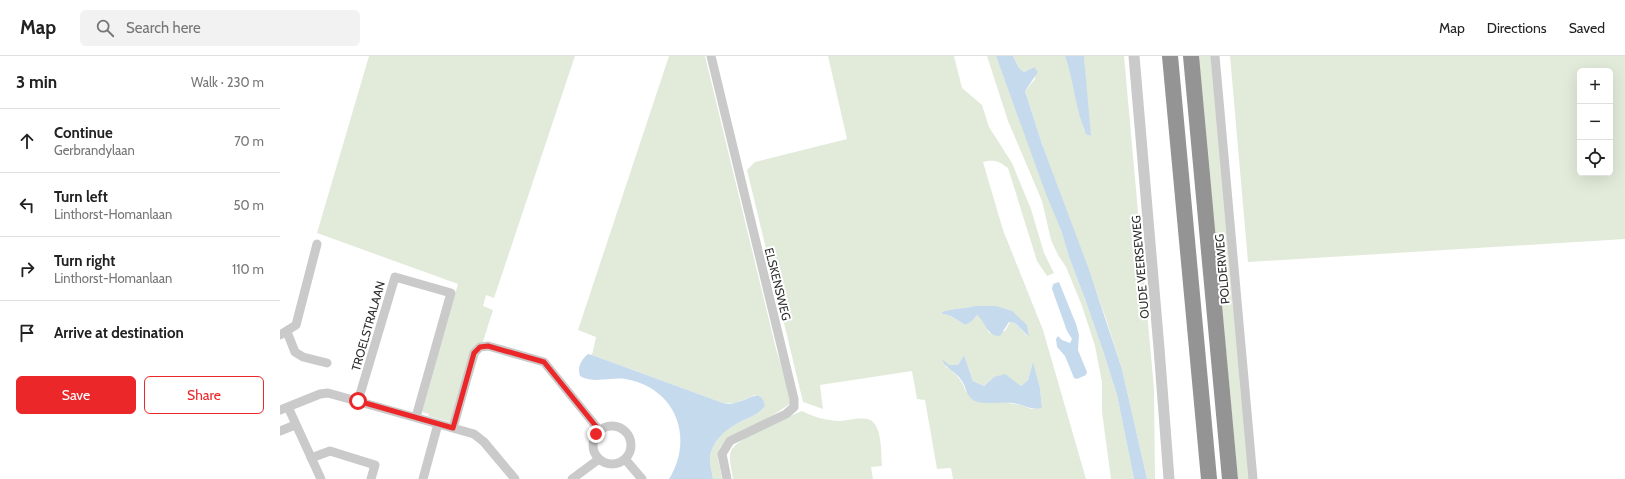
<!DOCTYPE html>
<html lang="en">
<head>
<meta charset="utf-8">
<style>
  body { margin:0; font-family:Cabin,sans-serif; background:#f2f2f2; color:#222 }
  .controls { position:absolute; right:12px; top:12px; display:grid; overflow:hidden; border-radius:6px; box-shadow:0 4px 16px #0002 }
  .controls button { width:36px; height:36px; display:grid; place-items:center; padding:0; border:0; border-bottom:1px solid #e0e0e0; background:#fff; color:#222; font:20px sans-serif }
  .stop { position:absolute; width:12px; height:12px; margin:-9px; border:3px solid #ec2729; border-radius:50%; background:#fff }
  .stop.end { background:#ec2729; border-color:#fff; box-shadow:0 1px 4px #0008 }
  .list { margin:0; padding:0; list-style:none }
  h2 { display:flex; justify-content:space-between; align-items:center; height:52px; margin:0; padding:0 16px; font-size:17px }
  h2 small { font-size:13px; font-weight:400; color:#767676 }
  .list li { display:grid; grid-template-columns:26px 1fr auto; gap:12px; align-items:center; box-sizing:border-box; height:64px; padding:0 16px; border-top:1px solid #e0e0e0 }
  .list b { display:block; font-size:15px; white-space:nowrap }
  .list p { margin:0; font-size:13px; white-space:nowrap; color:#767676 }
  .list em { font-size:13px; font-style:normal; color:#767676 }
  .actions { display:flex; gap:8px; padding:12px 16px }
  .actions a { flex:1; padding:9px 0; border:1px solid #ec2729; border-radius:6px; text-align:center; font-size:14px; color:#ec2729 }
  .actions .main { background:#ec2729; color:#fff }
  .icon { flex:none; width:22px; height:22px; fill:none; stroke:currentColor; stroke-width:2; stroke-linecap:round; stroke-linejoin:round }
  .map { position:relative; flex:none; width:1345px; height:423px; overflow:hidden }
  header { display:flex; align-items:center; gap:24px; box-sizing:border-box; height:56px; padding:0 20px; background:#fff; border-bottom:1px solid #e0e0e0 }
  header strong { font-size:19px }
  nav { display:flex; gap:22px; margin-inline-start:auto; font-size:14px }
  .search { width:280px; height:36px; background:#f2f2f2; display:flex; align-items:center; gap:10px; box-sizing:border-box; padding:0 14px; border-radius:6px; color:#767676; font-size:15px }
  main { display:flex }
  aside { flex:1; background:#fff }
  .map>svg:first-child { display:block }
</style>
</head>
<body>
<header>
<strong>Map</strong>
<div class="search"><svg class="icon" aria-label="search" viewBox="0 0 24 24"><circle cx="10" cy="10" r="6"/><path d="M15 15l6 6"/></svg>Search here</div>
<nav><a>Map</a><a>Directions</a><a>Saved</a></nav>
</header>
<main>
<aside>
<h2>3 min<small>Walk · 230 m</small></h2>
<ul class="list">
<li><svg class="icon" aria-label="ahead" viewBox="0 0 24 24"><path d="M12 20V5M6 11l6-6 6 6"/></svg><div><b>Continue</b><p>Gerbrandylaan</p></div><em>70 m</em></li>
<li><svg class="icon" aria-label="left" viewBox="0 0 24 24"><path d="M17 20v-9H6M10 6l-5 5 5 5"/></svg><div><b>Turn left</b><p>Linthorst-Homanlaan</p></div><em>50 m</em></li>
<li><svg class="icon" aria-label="right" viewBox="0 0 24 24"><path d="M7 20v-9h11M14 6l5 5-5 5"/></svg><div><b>Turn right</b><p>Linthorst-Homanlaan</p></div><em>110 m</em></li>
<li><svg class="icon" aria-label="arrive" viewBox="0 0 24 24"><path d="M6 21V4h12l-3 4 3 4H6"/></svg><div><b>Arrive at destination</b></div></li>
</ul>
<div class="actions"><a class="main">Save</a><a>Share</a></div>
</aside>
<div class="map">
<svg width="1345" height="423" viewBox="0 0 1345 423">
  <rect width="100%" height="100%" fill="#fff"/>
  <path fill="#e2ebda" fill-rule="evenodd" d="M 89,0 L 295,0 L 214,242 L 206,239 L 203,250 L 213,254 L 177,368 L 148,360 L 149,358 L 142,356 L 178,228 L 37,177 Z
    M 389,0 L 425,0 L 496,293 L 513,346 L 490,361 L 449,382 L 440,392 L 438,402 L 442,423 L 433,423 C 432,417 430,410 430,404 C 430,386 447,372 462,365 C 471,361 479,358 485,350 L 475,339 L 456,347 L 443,347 L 312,299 L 316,281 L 298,274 Z
    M 548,0 L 674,0 L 682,32 L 702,49 L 709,71 L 732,107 L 751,153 L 764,197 L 774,217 L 767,220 L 757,205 L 728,112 C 719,105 714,103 703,106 L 723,174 L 763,274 L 806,423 L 673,423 L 671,412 L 657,413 L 645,344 L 637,343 L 632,315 L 540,329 L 543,353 L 523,346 L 467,114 L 475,106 L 567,83 ZM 695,250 L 747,269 L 748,281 L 735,267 L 730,266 L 725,275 L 709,277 L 702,263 L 697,259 L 691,266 L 685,269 L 671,260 L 660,257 C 672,252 683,253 695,250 ZM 684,299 L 693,325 L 704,330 L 714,321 L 741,330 L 748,324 L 753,307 L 760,332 L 762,352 L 751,353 L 741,349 L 722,346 L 686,336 C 682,323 676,318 665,310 L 669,309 L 678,309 Z
    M 707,0 L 716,0 L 781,174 L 789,201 L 805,243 L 823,295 L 837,339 L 854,423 L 831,423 L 822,356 L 822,326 L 815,290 L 802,250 L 786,211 L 778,199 L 771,184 L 762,145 L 728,65 Z
    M 733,0 L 785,0 L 791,18 L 794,34 L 802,68 L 804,74 L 810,80 L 804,0 L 844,0 L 874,333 L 875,423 L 867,423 L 842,313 L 825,260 L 762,88 L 745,35 L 755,23 L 754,11 L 744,16 L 739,12 Z
    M 918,0 L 936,0 L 974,423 L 958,423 Z
    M 950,0 L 1345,0 L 1345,183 L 968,206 ZM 1300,15 L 1330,15 L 1330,117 L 1300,117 Z
    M 522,355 C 534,361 544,364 558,365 C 567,365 588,358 594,367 C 602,377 601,397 602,410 L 591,411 L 593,423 L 453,423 C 452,415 448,402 451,395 C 456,382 508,361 522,355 Z"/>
  <path fill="#c5daec" d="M 716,0 L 733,0 L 739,12 L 744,16 L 754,11 L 758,16 L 745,35 L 762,88 L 808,211 L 842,313 L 867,423 L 854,423 L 837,339 L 823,295 L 805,243 L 789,201 L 781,174 L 766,138 Z
    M 785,0 L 804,0 L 811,80 L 806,78 C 795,53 794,25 785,0 Z
    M 779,226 L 796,268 L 799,279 L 798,294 L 807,316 L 806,319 L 797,323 L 794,322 L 785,300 L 777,291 L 776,283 L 778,280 L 782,284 L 790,287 L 792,283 L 787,275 L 772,233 L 773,228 Z
    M 695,250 L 716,250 L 732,255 L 747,269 L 749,281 L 735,267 L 729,266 L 720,280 C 706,280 706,266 697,259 L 691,266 L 685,269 L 671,260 L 660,257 C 671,252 683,253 695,250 Z
    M 308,298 L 312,299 L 443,347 C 447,348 451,348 455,347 C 467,345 481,330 485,350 C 479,358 471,361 462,365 C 447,372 430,386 430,404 C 430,410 432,417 433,423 L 389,423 C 415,381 395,331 345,323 C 330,321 313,328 300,320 C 297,311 301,304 308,298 Z
    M 684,299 L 693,325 L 704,330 L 714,321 L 725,318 L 741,330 L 748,324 L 753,306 L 760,332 L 762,352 C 751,355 743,348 733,347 C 723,346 700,349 693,344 C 686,339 686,331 682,325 C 676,315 666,314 662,303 L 669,309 L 678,309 Z"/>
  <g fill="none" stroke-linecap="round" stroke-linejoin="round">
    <path stroke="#cacaca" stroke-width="9" d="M 431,0 L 514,343 L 514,351 L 506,358 L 450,385 L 442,398 L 447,423
      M 935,0 L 973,423
      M 7,276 L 15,296 L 23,301 L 47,307
      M 0,279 L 16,269 L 37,188
      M 78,345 L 115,221 L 171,237 L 136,361
      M 8,351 L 41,423
      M 0,354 L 40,338 L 48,337 L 194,378 L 204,386 L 235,423
      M313 389a19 19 0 1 1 38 0a19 19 0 1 1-38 0Z
      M 173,372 L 194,297 L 200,291 L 208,290 L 264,306 L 319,374
      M 0,375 L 15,369
      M 31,402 L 50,395 L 95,409 L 91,423
      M 345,403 L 362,423
      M 143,423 L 158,368
      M 292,423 L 319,403"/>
    <path stroke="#cacaca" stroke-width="11" d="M 854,0 L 879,292 L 889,423"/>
    <path stroke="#949494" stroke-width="16" d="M 890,0 L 929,423
      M 911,0 L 950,423"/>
  </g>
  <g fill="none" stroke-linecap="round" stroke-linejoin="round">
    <path stroke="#ec2729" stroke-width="5" d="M 78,345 L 173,372 L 194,297 L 200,291 L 208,290 L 264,306 L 319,374 L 316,378"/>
  </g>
  <g text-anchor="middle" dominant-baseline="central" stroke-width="4" stroke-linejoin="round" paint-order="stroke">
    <g font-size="12" fill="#2d2d2d" stroke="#fff">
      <text transform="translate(860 211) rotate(-95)">OUDE VEERSEWEG</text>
      <text transform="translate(942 213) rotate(-95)">POLDERWEG</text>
      <text transform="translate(498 228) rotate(76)">ELSKENSWEG</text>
      <text transform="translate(88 270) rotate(-74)">TROELSTRALAAN</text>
    </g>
  </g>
</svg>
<div class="controls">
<button>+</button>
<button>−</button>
<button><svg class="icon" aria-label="locate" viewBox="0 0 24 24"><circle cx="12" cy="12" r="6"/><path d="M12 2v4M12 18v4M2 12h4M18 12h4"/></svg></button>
</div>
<div class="stop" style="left:78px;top:345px"></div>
<div class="stop end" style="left:316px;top:378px"></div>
</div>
</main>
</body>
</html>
